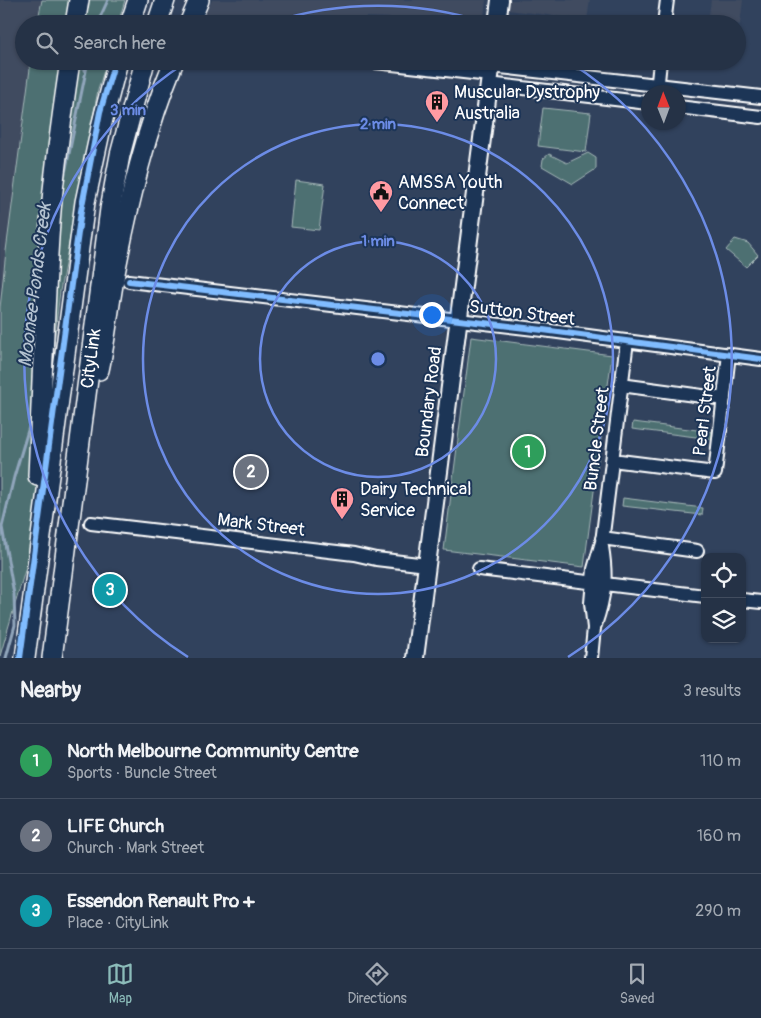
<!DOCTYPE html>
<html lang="en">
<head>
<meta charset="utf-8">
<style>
  body { margin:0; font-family:Pangolin,sans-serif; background:#2d3a4d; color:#f1f3f6 }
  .controls { position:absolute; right:15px; bottom:15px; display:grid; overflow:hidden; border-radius:10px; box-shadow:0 1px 4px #0004 }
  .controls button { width:45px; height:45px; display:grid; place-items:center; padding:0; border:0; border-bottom:1px solid #424d5f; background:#253246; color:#f1f3f6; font:25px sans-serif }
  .compass { position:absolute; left:641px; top:85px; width:45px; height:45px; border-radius:50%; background:#253246; box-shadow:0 1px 4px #0004; rotate:359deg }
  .you { position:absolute; left:431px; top:314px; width:18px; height:18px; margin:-12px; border:4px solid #fff; border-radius:50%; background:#1a73e8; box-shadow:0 0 0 8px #1a73e833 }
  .badge { display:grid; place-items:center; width:32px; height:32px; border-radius:50%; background:#8bbbb9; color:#fff; font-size:16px; font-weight:700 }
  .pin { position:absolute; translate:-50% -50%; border:2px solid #fff; box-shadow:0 1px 5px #0006 }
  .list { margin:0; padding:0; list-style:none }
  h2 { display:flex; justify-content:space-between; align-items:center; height:65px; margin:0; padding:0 20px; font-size:21px }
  h2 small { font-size:16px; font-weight:400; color:#a3aab3 }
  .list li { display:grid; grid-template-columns:32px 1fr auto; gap:15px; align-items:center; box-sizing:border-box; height:75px; padding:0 20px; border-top:1px solid #424d5f }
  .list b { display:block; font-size:19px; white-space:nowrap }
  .list p { margin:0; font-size:16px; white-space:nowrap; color:#a3aab3 }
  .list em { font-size:16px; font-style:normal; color:#a3aab3 }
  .icon { flex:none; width:28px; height:28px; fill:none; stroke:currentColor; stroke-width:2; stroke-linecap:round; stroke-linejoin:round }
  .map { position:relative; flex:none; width:761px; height:658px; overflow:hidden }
  .search { position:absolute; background:#253246; box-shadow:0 1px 4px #0004; left:15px; right:15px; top:15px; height:55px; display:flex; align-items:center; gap:12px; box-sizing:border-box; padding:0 18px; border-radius:28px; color:#a3aab3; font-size:19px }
  .sheet { height:290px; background:#253246 }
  nav { display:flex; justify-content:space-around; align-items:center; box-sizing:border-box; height:70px; border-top:1px solid #424d5f; background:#253246; font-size:14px; color:#a3aab3 }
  nav a { display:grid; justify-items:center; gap:2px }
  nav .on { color:#8bbbb9 }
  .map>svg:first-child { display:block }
</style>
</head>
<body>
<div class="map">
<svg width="761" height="658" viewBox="0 0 761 658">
  <rect width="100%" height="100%" fill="#31425d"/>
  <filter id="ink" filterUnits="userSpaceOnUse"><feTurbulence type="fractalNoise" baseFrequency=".02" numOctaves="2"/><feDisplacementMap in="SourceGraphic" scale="10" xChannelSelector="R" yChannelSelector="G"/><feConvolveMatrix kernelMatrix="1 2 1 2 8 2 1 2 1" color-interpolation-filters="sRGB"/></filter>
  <g filter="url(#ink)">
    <path fill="#3f4b61" d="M 0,0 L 42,0 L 37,24 L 24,24 L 24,61 L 31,61 L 6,251 L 0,308 Z
      M 212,0 L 486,0 L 483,24 L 448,24 L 448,18 L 431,16 L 430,24 L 392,24 L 391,18 L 365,17 L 364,24 L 200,24 Z
      M 509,0 L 590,0 L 587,20 L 508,10 Z
      M 711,0 L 743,0 L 740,25 L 737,24 L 708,22 Z"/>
    <path fill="#4d7072" stroke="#a6b8b8" d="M 42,0 L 125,0 L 118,24 L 37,24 Z
      M 31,61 L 107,61 L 98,90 L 60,291 L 30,553 L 0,656 L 0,308 L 6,251 Z
      M 543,108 L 591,113 L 586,152 L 538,146 Z
      M 588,153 L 596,158 L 596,169 L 573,184 L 542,166 L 543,159 L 549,154 L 567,163 Z
      M 296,180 L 325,184 L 319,230 L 291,227 Z
      M 735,239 L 748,243 L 758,255 L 746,267 L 726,250 Z
      M 471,337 L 612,355 L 584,567 L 444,550 Z
      M 633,422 L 713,432 L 712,439 L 632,429 Z
      M 623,498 L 703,508 L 702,515 L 622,506 Z"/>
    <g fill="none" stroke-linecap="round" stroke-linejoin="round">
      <path stroke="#91a6bc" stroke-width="3" d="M 97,24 L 108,0
        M 80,61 L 86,69
        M 75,66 L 86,70
        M 63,183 L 88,61
        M 6,658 L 15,625 L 14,594 L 2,527 L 14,477 L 32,417"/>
      <g stroke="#fff" stroke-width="16">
        <path id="minor" d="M 664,24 L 667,0
          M 366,61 L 490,75
          M 492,66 L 761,97
          M 489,84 L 648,103
          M 657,92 L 660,61
          M 678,107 L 761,117
          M 129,281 L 543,330 L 761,359
          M 621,385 L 724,399
          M 612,460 L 715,473 L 729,354
          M 91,523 L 354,554 L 376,559 L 427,565
          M 602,538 L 697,551
          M 479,569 L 705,596
          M 742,600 L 761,602
          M 595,625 C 605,596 607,577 602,547
          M 591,658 L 594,628 L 591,603 L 594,569 L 602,542 L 627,341"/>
      </g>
      <g stroke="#fff" stroke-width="20">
        <path id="major" d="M 497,24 L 500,0
          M 415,658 L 492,61"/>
      </g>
      <g stroke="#fff" stroke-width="22">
        <g id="highway">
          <path d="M 75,24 L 79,0"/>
          <path d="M 130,24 L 138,0"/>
          <path d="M 157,24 L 165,0"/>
          <path d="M 189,24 L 199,0"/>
          <path d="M 99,370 C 106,338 109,305 115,273 C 129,201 146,129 174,61"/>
          <path d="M 38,476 C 42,392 44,307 50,223 C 54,169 62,115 70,61"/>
          <path d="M 25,658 L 85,202 L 102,123 L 118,61"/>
          <path id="s1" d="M 52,658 L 110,209 L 120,155 L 145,61"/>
        </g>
      </g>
      <use href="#minor" stroke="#1d3557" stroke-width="12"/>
      <use href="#major" stroke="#1d3557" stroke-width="16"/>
      <use href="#highway" stroke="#1d3557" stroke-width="19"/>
      <g stroke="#1d3557" stroke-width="9">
        <path id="cycleway" d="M 129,281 L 543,330 L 761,359
          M 20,658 L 81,211 L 100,112 L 115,61"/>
      </g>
      <use href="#cycleway" stroke="#80bcff" stroke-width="6"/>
    </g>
  </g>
  <g fill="none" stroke="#6c8ce6" stroke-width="2.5">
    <circle cx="378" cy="359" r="118"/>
    <circle cx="378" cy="359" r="235"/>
    <path d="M188 657A353 353 0 0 1 188 61M269 23A353 353 0 0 1 487 23M568 61A353 353 0 0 1 568 657"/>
  </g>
  <defs>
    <g id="building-pin" transform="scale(1.25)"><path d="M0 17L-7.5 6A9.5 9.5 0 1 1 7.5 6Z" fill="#ff9aa2" stroke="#1d3557"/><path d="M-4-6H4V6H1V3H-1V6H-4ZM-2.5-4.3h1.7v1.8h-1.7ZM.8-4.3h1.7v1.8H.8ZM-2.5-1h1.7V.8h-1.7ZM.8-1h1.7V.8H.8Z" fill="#111"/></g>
    <g id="civic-pin" transform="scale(1.25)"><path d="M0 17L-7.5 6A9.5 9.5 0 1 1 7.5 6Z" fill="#ff9aa2" stroke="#1d3557"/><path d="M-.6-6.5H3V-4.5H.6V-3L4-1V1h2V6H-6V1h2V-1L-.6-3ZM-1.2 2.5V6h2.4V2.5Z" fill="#111"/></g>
  </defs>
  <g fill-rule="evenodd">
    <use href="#building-pin" x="437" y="102"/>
    <use href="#civic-pin" x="381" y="192"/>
    <use href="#building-pin" x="342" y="499"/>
  </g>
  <g text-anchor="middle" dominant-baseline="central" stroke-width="4" stroke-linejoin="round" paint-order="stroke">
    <g font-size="18" fill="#fff" stroke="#1d3557" text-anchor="start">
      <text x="454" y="92">Muscular Dystrophy<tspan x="454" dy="21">Australia</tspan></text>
      <text x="398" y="182">AMSSA Youth<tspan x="398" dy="21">Connect</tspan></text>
      <text x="360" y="489">Dairy Technical<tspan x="360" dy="21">Service</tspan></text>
    </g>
    <g font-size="18" fill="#fff" stroke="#1d3557">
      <text transform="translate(522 313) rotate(7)">Sutton Street</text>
      <text stroke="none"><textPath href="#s1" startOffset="302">CityLink</textPath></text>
      <text transform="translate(429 402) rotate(-83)">Boundary Road</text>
      <text transform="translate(705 411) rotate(-83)">Pearl Street</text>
      <text transform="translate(597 439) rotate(-83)">Buncle Street</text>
      <text transform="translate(261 525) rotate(7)">Mark Street</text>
    </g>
    <g font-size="19" font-style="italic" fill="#b6c4d2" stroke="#1d3557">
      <text transform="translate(35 285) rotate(-83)">Moonee Ponds Creek</text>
    </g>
  </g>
  <circle cx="378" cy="359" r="8" fill="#6c8ce6" stroke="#1d3557" stroke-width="2.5"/>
  <g font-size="15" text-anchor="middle" font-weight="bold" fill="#6c8ce6" stroke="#1d3557" stroke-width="4" stroke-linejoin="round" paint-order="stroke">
    <text x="128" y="115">3 min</text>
    <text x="378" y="129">2 min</text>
    <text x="378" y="246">1 min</text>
  </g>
</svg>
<div class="controls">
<button><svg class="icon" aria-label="locate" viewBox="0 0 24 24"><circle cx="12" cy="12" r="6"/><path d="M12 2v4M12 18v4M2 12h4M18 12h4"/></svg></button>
<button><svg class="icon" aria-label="layers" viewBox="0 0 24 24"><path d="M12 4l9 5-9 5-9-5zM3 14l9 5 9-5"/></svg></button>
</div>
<svg class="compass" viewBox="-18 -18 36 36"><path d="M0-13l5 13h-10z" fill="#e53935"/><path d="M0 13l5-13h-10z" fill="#a3aab3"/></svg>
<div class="you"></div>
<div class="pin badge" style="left:528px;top:452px;background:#2e9e5b">1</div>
<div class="pin badge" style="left:251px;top:472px;background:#6b7280">2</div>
<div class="pin badge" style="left:110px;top:590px;background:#0f9aa8">3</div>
<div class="search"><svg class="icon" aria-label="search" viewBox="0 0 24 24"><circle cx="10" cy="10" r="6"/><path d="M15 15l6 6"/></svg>Search here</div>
</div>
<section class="sheet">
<h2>Nearby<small>3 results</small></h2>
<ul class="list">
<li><span class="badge" style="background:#2e9e5b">1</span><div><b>North Melbourne Community Centre</b><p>Sports · Buncle Street</p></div><em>110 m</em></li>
<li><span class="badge" style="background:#6b7280">2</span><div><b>LIFE Church</b><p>Church · Mark Street</p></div><em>160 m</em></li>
<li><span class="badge" style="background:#0f9aa8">3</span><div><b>Essendon Renault Pro +</b><p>Place · CityLink</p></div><em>290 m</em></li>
</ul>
</section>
<nav>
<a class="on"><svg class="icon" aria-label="map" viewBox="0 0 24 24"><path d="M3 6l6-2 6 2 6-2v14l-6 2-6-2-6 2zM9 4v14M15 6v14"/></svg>Map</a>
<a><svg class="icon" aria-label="directions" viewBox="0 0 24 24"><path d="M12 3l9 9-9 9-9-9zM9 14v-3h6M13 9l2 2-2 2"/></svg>Directions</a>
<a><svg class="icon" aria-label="saved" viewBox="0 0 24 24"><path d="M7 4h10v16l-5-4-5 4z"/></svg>Saved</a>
</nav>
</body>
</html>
